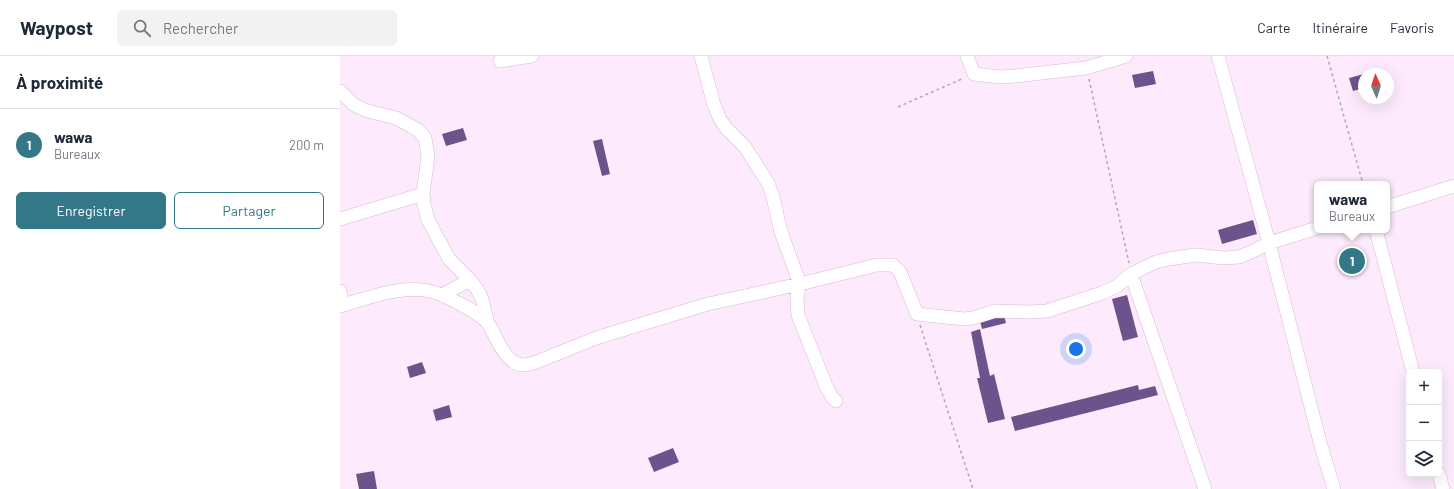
<!DOCTYPE html>
<html lang="fr">
<head>
<meta charset="utf-8">
<style>
  body { margin:0; font-family:Barlow,sans-serif; background:#f2f2f3; color:#1f2937 }
  .controls { position:absolute; right:12px; bottom:12px; display:grid; overflow:hidden; border-radius:6px; box-shadow:0 4px 16px #0002 }
  .controls button { width:36px; height:36px; display:grid; place-items:center; padding:0; border:0; border-bottom:1px solid #e0e1e3; background:#fff; color:#1f2937; font:20px sans-serif }
  .compass { position:absolute; left:1018px; top:12px; width:36px; height:36px; border-radius:50%; background:#fff; box-shadow:0 4px 16px #0002; rotate:357deg }
  .you { position:absolute; left:736px; top:293px; width:14px; height:14px; margin:-10px; border:3px solid #fff; border-radius:50%; background:#1a73e8; box-shadow:0 0 0 6px #1a73e833 }
  .badge { display:grid; place-items:center; width:26px; height:26px; border-radius:50%; background:#347788; color:#fff; font-size:13px; font-weight:700 }
  .pin { position:absolute; translate:-50% -50%; border:2px solid #fff; box-shadow:0 1px 4px #0006 }
  .popup { position:absolute; left:974px; top:125px; width:76px; height:52px; box-sizing:border-box; display:grid; place-content:center; border-radius:6px; background:#fff; filter:drop-shadow(0 1px 3px #0005); font-size:13px; white-space:nowrap; color:#747a83 }
  .popup b { font-size:15px; color:#1f2937 }
  .popup::after { content:''; position:absolute; left:50%; top:100%; margin-left:-8px; border:8px solid transparent; border-top-color:#fff }
  .list { margin:0; padding:0; list-style:none }
  h2 { display:flex; justify-content:space-between; align-items:center; height:52px; margin:0; padding:0 16px; font-size:17px }
  h2 small { font-size:13px; font-weight:400; color:#747a83 }
  .list li { display:grid; grid-template-columns:26px 1fr auto; gap:12px; align-items:center; box-sizing:border-box; height:72px; padding:0 16px; border-top:1px solid #e0e1e3 }
  .list b { display:block; font-size:15px; white-space:nowrap }
  .list p { margin:0; font-size:13px; white-space:nowrap; color:#747a83 }
  .list em { font-size:13px; font-style:normal; color:#747a83 }
  .actions { display:flex; gap:8px; padding:12px 16px }
  .actions a { flex:1; padding:9px 0; border:1px solid #347788; border-radius:6px; text-align:center; font-size:14px; color:#347788 }
  .actions .main { background:#347788; color:#fff }
  .icon { flex:none; width:22px; height:22px; fill:none; stroke:currentColor; stroke-width:2; stroke-linecap:round; stroke-linejoin:round }
  .map { position:relative; flex:none; width:1114px; height:433px; overflow:hidden }
  header { display:flex; align-items:center; gap:24px; box-sizing:border-box; height:56px; padding:0 20px; background:#fff; border-bottom:1px solid #e0e1e3 }
  header strong { font-size:19px }
  nav { display:flex; gap:22px; margin-inline-start:auto; font-size:14px }
  .search { width:280px; height:36px; background:#f2f2f3; display:flex; align-items:center; gap:10px; box-sizing:border-box; padding:0 14px; border-radius:6px; color:#747a83; font-size:15px }
  main { display:flex }
  aside { flex:1; background:#fff }
  .map>svg:first-child { display:block }
</style>
</head>
<body>
<header>
<strong>Waypost</strong>
<div class="search"><svg class="icon" aria-label="search" viewBox="0 0 24 24"><circle cx="10" cy="10" r="6"/><path d="M15 15l6 6"/></svg>Rechercher</div>
<nav><a>Carte</a><a>Itinéraire</a><a>Favoris</a></nav>
</header>
<main>
<aside>
<h2>À proximité<small></small></h2>
<ul class="list">
<li><span class="badge">1</span><div><b>wawa</b><p>Bureaux</p></div><em>200 m</em></li>
</ul>
<div class="actions"><a class="main">Enregistrer</a><a>Partager</a></div>
</aside>
<div class="map">
<svg width="1114" height="433" viewBox="0 0 1114 433">
  <rect width="100%" height="100%" fill="#fdebfd"/>
  <path fill="#6d538b" d="M 1042,14 L 1043,18 L 1026,18 L 1026,17 Z
    M 813,15 L 816,28 L 795,32 L 792,19 Z
    M 1024,18 L 1024,32 L 1013,35 L 1009,22 Z
    M 123,72 L 127,84 L 106,90 L 102,78 Z
    M 262,83 L 270,118 L 262,120 L 253,85 Z
    M 913,164 L 917,178 L 882,188 L 878,174 Z
    M 787,239 L 798,281 L 783,285 L 772,243 Z
    M 664,259 L 666,267 L 642,273 L 640,265 Z
    M 640,273 L 650,320 L 654,318 L 665,363 L 648,367 L 637,322 L 640,322 L 631,276 Z
    M 82,306 L 86,317 L 70,322 L 67,311 Z
    M 798,329 L 799,334 L 815,330 L 818,339 L 675,375 L 671,361 Z
    M 109,349 L 112,361 L 96,365 L 93,354 Z
    M 333,392 L 339,406 L 314,416 L 308,402 Z
    M 34,415 L 37,433 L 19,433 L 16,418 Z"/>
  <g fill="none" stroke-linecap="round" stroke-linejoin="round">
    <g stroke="#d1bcd1" stroke-width="14">
      <path id="minor" d="M 361,0 L 374,49 L 380,63 L 386,72 L 405,91 L 428,127 L 433,141 L 441,176 L 460,228 L 457,241 L 458,259 L 486,330 L 492,341 L 496,345
        M 627,0 L 634,18 L 660,21 L 675,20 L 746,12 L 786,0
        M 878,0 L 929,187 L 981,390 L 994,433
        M 160,5 L 192,0
        M 0,35 L 13,48 L 18,51 L 28,55 L 56,62 L 78,74 L 85,82 L 88,100 L 83,138 L 84,149 L 88,164 L 109,203 L 130,224 L 137,233 L 142,243 L 148,268
        M 1047,151 L 1114,130
        M 0,163 L 83,138
        M 1036,174 L 1073,316
        M 791,218 L 865,433
        M 0,235 L 3,249
        M 102,239 L 130,224
        M 0,250 C 28,242 60,229 89,235 C 104,238 138,256 148,267 C 150,270 152,275 154,278 C 159,289 168,307 181,309 C 185,309 190,308 194,307 L 256,282 L 368,248 L 460,228 L 537,209 L 553,209 L 560,216 L 577,258 L 624,263 L 633,262 L 655,255 L 690,256 L 707,255 L 762,237 L 777,230 L 791,218 L 816,206 L 829,203 L 856,199 L 884,202 L 899,201 L 909,197 L 929,187 L 977,172
        M 1099,418 L 1103,433"/>
    </g>
    <path stroke="#b5a6b5" stroke-width="1.5" stroke-dasharray="3 3" stroke-linecap="butt" d="M 987,0 L 1023,128
      M 749,23 L 789,207
      M 558,51 L 624,22
      M 580,269 L 633,433"/>
    <use href="#minor" stroke="#fff" stroke-width="13"/>
  </g>
</svg>
<div class="controls">
<button>+</button>
<button>−</button>
<button><svg class="icon" aria-label="layers" viewBox="0 0 24 24"><path d="M12 4l9 5-9 5-9-5zM3 14l9 5 9-5"/></svg></button>
</div>
<svg class="compass" viewBox="-18 -18 36 36"><path d="M0-13l5 13h-10z" fill="#e53935"/><path d="M0 13l5-13h-10z" fill="#747a83"/></svg>
<div class="you"></div>
<div class="pin badge" style="left:1012px;top:205px">1</div>
<div class="popup"><b>wawa</b>Bureaux</div>
</div>
</main>
</body>
</html>
